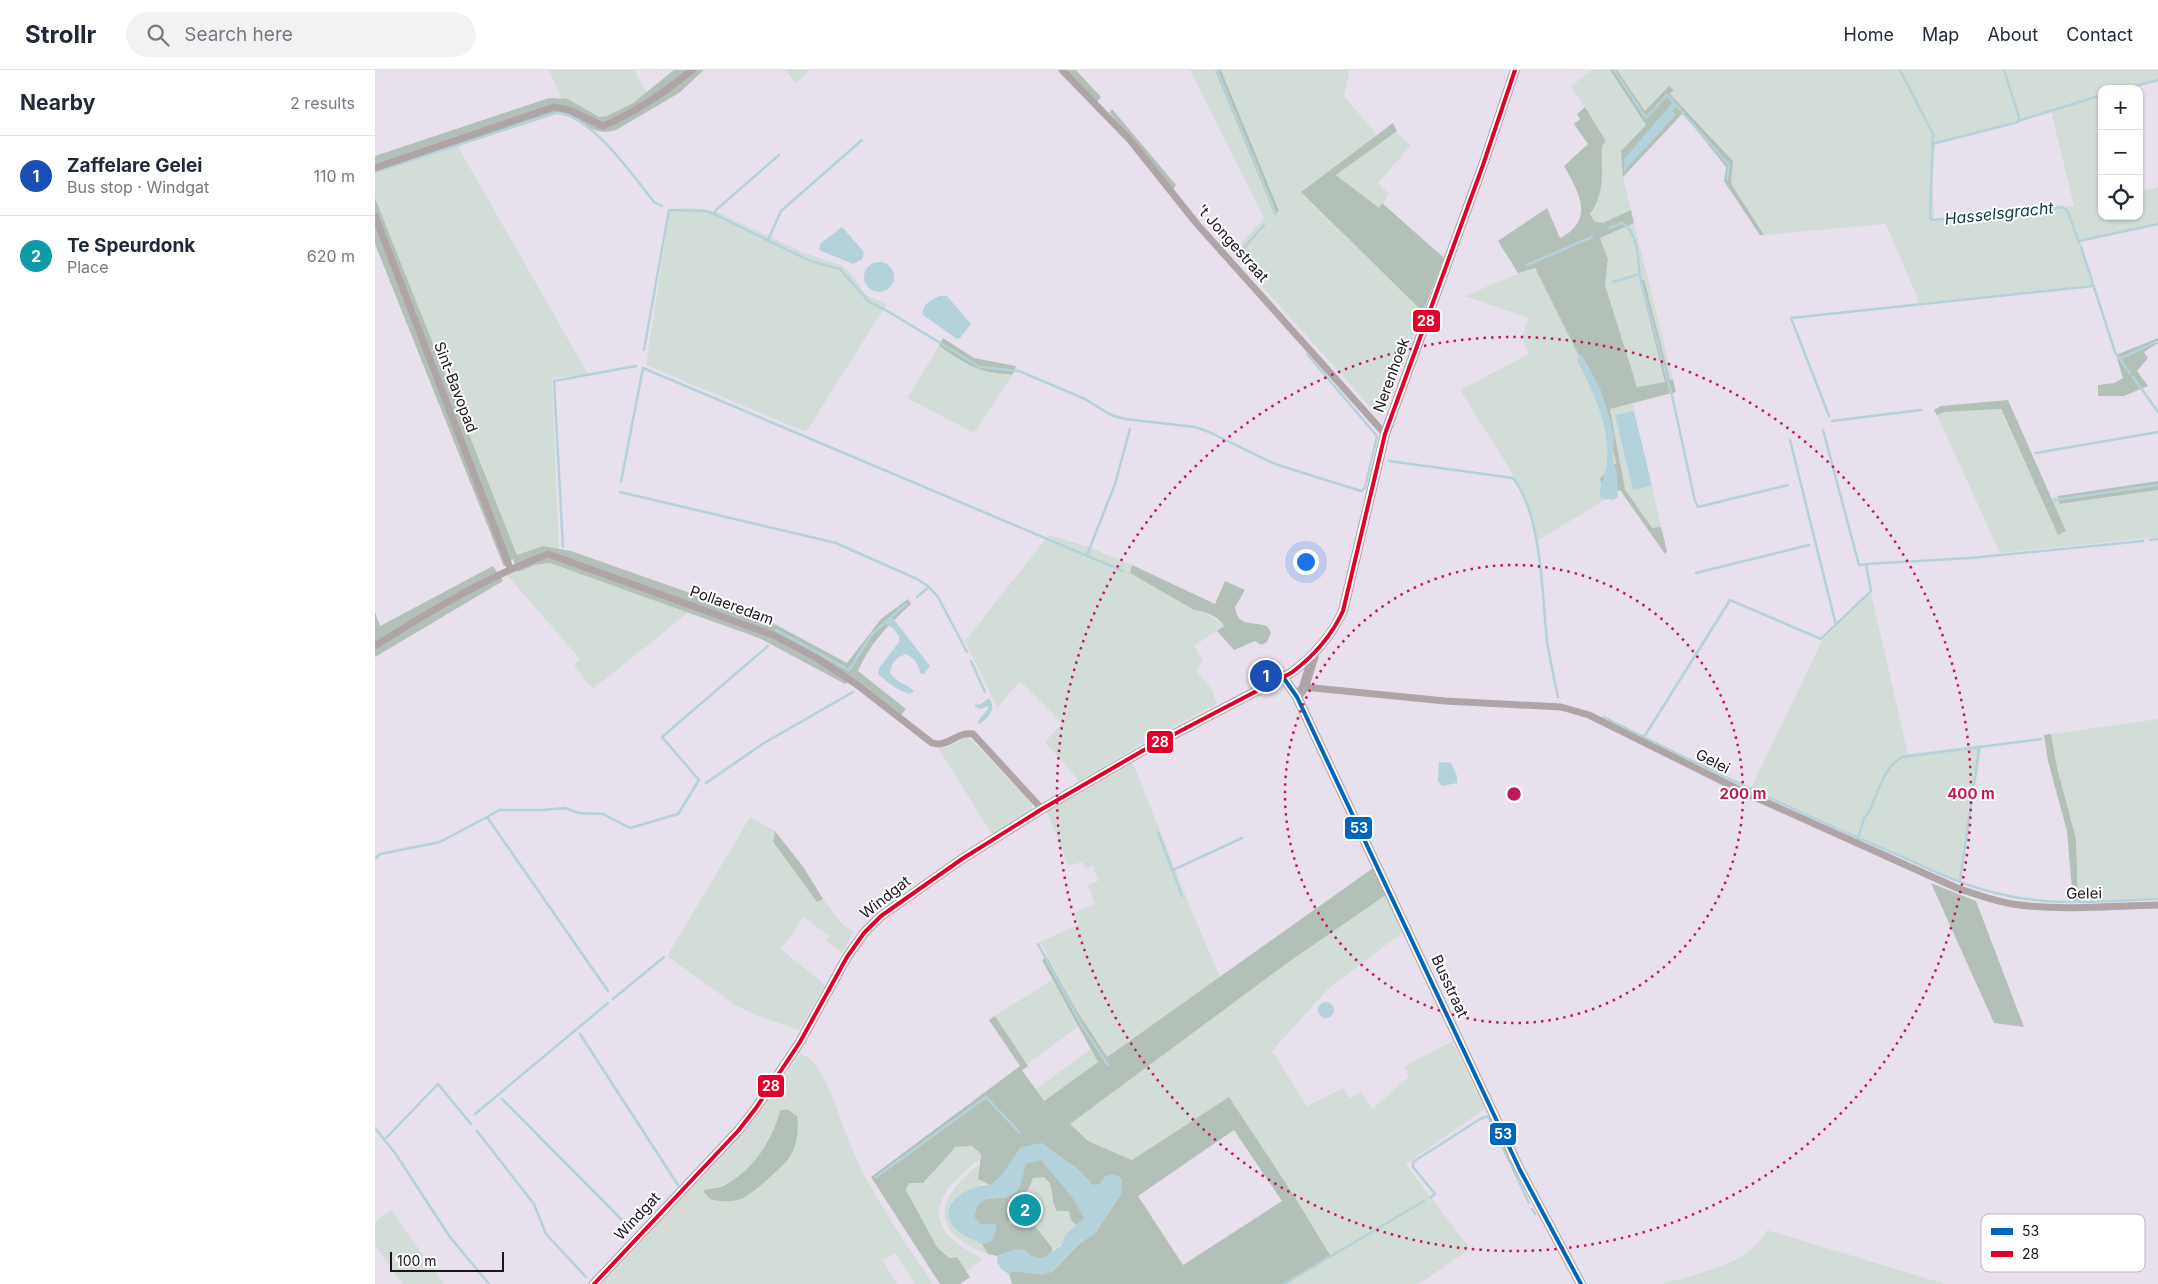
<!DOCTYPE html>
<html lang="en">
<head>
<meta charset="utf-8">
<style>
  body { margin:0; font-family:Inter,sans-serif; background:#f2f2f3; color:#1f2937 }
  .controls { position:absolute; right:15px; top:15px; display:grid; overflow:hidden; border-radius:10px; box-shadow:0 1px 4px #0004 }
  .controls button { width:45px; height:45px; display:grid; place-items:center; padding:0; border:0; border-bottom:1px solid #e0e1e3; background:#fff; color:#1f2937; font:25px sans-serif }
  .scale { position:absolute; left:15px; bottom:12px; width:114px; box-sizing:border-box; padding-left:5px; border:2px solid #1a141d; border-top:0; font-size:14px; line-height:18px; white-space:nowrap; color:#1a141d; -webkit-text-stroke:4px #fff; paint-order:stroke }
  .you { position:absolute; left:930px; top:491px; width:18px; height:18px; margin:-12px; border:4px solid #fff; border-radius:50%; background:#1a73e8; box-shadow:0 0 0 8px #1a73e833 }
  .badge { display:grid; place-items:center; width:32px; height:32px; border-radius:50%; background:#0f766e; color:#fff; font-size:16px; font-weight:700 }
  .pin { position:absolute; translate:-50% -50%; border:2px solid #fff; box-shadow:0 1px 5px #0006 }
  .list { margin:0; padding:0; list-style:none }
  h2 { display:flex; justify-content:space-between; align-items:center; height:65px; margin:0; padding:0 20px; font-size:21px }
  h2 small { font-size:16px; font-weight:400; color:#747a83 }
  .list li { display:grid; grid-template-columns:32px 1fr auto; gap:15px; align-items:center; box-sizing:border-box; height:80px; padding:0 20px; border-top:1px solid #e0e1e3 }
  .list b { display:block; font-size:19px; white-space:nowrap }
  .list p { margin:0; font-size:16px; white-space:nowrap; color:#747a83 }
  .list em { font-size:16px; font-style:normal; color:#747a83 }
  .icon { flex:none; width:28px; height:28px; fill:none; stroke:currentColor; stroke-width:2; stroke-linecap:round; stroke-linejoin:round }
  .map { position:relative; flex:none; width:1783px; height:1214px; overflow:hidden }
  header { display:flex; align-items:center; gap:30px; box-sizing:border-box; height:70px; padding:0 25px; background:#fff; border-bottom:1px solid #e0e1e3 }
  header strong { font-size:24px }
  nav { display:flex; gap:28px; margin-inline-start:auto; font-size:18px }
  .search { width:350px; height:45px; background:#f2f2f3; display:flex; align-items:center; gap:12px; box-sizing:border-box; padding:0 18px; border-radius:28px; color:#747a83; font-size:19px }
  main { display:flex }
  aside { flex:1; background:#fff }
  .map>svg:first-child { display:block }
</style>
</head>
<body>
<header>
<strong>Strollr</strong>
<div class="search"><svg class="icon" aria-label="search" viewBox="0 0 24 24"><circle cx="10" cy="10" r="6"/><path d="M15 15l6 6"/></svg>Search here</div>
<nav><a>Home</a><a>Map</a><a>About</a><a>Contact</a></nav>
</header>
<main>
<aside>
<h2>Nearby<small>2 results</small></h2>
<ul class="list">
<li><span class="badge" style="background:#1a4fb4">1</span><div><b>Zaffelare Gelei</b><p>Bus stop · Windgat</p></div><em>110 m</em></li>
<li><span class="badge" style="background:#0f9aa8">2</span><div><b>Te Speurdonk</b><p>Place</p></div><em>620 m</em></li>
</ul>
</aside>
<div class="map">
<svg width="1783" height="1214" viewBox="0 0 1783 1214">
  <rect width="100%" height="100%" fill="#e9e0ee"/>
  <path fill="#d3ddd7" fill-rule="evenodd" d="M 174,0 L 259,0 L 272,22 L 258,33 L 232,46 L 224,47 L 194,29 L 187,29 Z
    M 410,0 L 435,0 L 421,13 Z
    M 815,0 L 840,0 L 899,143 L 904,141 L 846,0 L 973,0 L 974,4 L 969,26 L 1002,65 L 926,122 L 1048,242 L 1009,344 L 1003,345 L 999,341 L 857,183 L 889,148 Z
    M 1217,0 L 1235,0 L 1271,55 L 1246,81 L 1248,107 L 1256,140 L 1228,153 L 1219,151 L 1215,144 C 1231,123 1226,101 1227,75 L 1231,70 L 1196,16 Z
    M 1242,0 L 1783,0 L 1783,11 L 1753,19 L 1727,19 L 1727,146 L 1764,146 L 1764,122 L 1783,117 L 1783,153 L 1706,171 L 1719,216 L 1545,234 L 1511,154 L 1389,165 L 1357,115 L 1356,111 L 1358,91 L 1295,24 L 1299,20 L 1294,16 L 1271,42 ZM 1676,41 L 1699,136 L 1559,150 L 1557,104 L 1561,73 Z
    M 1020,62 L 1036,75 L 1003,113 L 1014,124 L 1004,139 L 960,104 Z
    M 82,75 L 213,304 L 177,308 L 184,479 L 168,476 L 142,486 L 0,128 L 0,103 Z
    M 318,138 L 342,142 L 430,183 L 466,195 L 478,206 L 491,225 L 512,234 L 431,362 L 271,295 L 295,139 Z
    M 1259,153 L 1298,310 L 1295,311 L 1265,211 L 1290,312 L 1262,317 L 1230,215 L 1233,189 L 1225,168 Z
    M 1159,197 L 1228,334 L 1241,393 L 1225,408 L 1229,430 L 1161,472 L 1154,442 L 1136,401 L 1085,320 L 1154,284 L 1147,266 L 1154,248 L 1090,226 Z
    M 564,276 C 590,293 605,305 638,304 L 599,363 L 532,328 Z
    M 1257,333 L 1259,341 L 1241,345 L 1258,420 L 1277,416 L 1286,457 L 1277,459 L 1250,419 L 1235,338 Z
    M 1625,339 L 1683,464 L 1690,461 L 1676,428 L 1683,426 L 1684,434 L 1783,420 L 1783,467 L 1625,483 L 1562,345 L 1570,342 Z
    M 674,465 L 714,477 L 757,495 L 755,503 L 819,540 L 829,541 L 849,556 L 819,576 L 828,591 L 821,601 L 836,618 L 842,634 L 773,670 L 704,711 L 670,672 L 687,653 L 645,611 L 622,638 L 590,571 Z
    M 175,493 L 194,499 L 314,542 L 218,619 L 199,596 L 205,589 L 131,504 L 142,498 L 143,502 L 160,495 Z
    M 1496,523 L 1533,684 L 1607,675 L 1585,813 L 1376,718 L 1447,571 Z
    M 1783,649 L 1783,828 L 1703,831 L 1701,769 L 1682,697 L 1676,664 Z
    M 590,668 L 594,668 L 598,672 L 657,733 L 657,740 L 617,764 L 563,678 L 570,678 Z
    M 758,693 L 815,837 L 845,907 L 731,987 L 700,938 L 665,872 L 704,854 L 698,843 L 720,834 L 713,815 L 723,811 L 718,796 L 710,799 L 707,792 L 693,796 L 672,742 Z
    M 375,747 L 400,761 L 398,773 L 442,832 L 448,829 L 467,854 L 479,862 L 467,883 L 451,871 L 454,866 L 429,847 L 406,879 L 450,915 L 424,960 L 383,946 L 360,935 L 292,886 Z
    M 1011,825 L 1028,862 L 953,919 L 897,981 L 932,1036 L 968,1018 L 975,1028 L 986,1022 L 997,1039 C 1010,1029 1021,1017 1034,1007 L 1029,997 L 1077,971 L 1110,1039 L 1031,1094 L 1095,1179 L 1044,1214 L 912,1214 L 955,1185 L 918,1124 L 854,1027 L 757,1090 L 713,1071 L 695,1054 L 915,891 Z
    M 678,909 L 704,956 L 652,994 L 620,946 Z
    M 716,979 L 723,992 L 669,1031 L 661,1019 Z
    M 425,984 C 447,987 463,1043 470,1061 C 490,1117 526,1165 558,1214 L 540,1214 L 520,1183 L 508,1191 L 522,1214 L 227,1214 L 355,1077 L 384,1042 ZM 405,1041 L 395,1107 L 355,1131 L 338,1130 L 332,1118 C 370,1117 396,1074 405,1041 Z
    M 598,1076 L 606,1084 L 605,1089 C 580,1109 544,1139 578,1170 C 587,1178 598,1183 608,1189 L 591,1201 L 582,1187 L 574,1188 L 562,1177 L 531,1120 L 534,1113 L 548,1113 L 571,1088 L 580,1077 Z
    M 604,1095 L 603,1109 L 615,1115 L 605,1114 L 583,1161 L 607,1174 L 613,1184 C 604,1182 597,1177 589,1172 C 550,1149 577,1114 604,1095 Z
    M 669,1107 C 678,1115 679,1126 679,1138 L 694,1141 L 696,1150 L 701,1155 C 690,1162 691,1175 678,1179 L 661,1157 L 638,1156 L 634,1154 L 633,1136 L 653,1120 L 658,1108 Z
    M 16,1140 L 69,1214 L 28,1214 L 0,1176 L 0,1152 Z
    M 1392,1160 L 1570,1214 L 1287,1214 C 1324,1202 1371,1197 1392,1160 Z"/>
  <path fill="#b3c0b8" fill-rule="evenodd" d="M 299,0 L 329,0 L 304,23 L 241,60 C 212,68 209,44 185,43 C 173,43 143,54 130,59 C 87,74 43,88 0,103 L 0,86 L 174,28 L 193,29 L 224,47 L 232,46 L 258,33 Z
    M 690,0 L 701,0 L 726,27 L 722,32 Z
    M 840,0 L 846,0 L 904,141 L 899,143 Z
    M 1235,0 L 1242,0 L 1270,41 L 1294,16 L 1299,20 L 1295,24 L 1358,91 L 1356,111 L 1357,115 L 1389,165 L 1385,165 L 1349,111 L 1351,97 L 1308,43 L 1248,107 L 1246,81 L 1271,55 Z
    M 1210,37 L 1231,71 L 1227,76 C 1226,101 1231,123 1215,144 L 1219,151 L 1228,153 L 1256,140 L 1259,153 L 1225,168 L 1233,189 L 1230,215 L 1262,317 L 1290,312 L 1265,211 L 1269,210 L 1295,310 L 1298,310 L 1301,322 L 1235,339 L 1250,419 L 1277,458 L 1286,457 L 1292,481 L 1290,484 L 1245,420 L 1229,430 L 1225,408 L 1241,393 L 1228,334 L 1160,198 L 1143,203 L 1123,171 L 1172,138 L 1185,168 C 1221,150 1203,121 1189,96 L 1213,74 L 1199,54 L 1205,49 L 1202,44 Z
    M 737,39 L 801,115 L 798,119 L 734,42 Z
    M 1018,53 L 1022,61 L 961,105 L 1004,138 L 1007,133 L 1069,188 L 1048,242 L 926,122 Z
    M 0,128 L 142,485 L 168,476 L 196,481 L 392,550 L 472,593 L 506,549 L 533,529 L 536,534 C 514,554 495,573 483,601 L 531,639 L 526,645 L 477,607 L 470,614 L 384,568 L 175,493 L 160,495 L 143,502 L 138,489 L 129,497 L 0,174 Z
    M 568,268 L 599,288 L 641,296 L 638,304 C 605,305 590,293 564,276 Z
    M 1783,268 L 1783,273 L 1769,282 L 1773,288 L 1762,301 L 1773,316 L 1749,326 L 1723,326 L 1723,315 L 1739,313 L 1748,308 L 1741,285 Z
    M 1633,330 L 1691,461 L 1683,465 L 1626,339 L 1570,342 L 1562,345 L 1559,340 L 1566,336 Z
    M 1783,411 L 1783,420 L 1684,434 L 1683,426 Z
    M 757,495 L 840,534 L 850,511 L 870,520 L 860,537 C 863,557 875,551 892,556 L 896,563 L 892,572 L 886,575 L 880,571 L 859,580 L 842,561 L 849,556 C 843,546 830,541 819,540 L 755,503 Z
    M 118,496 L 128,511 L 0,587 L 0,542 L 5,556 Z
    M 1676,664 L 1682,697 L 1701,769 L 1703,831 L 1698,831 L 1692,761 L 1673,691 L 1669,665 Z
    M 400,761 L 429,798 L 448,829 L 442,832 L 398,772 Z
    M 998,798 L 1011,825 L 915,891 L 695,1054 L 713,1071 L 757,1090 L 854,1027 L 918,1124 L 955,1185 L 912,1214 L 637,1214 L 634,1204 L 638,1201 L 677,1202 L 704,1174 L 721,1162 L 746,1124 L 701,1155 L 696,1150 L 694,1141 L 682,1141 C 674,1131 682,1118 669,1107 L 658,1108 L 653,1120 L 633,1136 L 634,1153 L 639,1156 L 661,1157 L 678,1179 L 674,1185 L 666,1189 C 652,1184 636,1179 622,1186 L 613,1184 L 607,1174 L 617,1170 L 612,1154 L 605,1154 L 599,1147 L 602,1135 L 612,1129 L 632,1127 L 615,1115 L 603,1109 L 606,1084 L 597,1076 L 580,1077 L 571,1088 L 548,1113 L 534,1113 L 531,1120 L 562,1177 L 574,1188 L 582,1187 L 595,1207 L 585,1214 L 565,1214 L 496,1107 L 645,996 L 614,950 L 620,946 L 653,996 L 647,1000 L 669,1031 L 723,992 L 667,890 L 672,887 L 700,938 L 732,987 ZM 859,1060 L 907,1131 L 808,1195 L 763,1126 Z
    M 1556,813 L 1601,831 L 1649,957 L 1619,953 Z
    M 412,1039 L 422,1046 C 424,1060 422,1076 414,1088 C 406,1098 378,1124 366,1129 C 357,1132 344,1132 335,1129 L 328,1121 C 335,1117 343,1119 350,1115 C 378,1100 397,1071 405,1041 Z"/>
  <path fill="#b4d2dc" d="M 1298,32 L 1302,36 L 1297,41 L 1301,45 L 1249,101 L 1249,89 Z
    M 467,157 L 489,182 L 487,189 L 478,194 L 444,180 L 445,174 Z
    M489 207a15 15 0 1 1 30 0a15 15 0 1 1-30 0Z
    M 564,226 L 572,226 L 596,254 L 585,268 L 582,269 L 548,245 C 546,235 556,230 564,226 Z
    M 1206,284 L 1225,318 L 1234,346 L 1239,366 L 1238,391 L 1242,403 L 1243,427 L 1238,430 L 1225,428 C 1223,416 1231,405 1232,392 C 1235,354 1218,323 1202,290 Z
    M 1259,341 L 1277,416 L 1258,420 L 1240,345 Z
    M 517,547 L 555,596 L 549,604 L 545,603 C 543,593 540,589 531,584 C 520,588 517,592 515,603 C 524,615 530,612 539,621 L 535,624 C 522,620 513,613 503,604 L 504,598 L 524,572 L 524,566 L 517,557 L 509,554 Z
    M 614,628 C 622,639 614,648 604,654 L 603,651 L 613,639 L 613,636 L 606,639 L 600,637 L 600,635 L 606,634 Z
    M 1064,692 L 1076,693 L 1082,706 L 1082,713 L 1067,716 L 1063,711 Z
    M943 940a8 8 0 1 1 16 0a8 8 0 1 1-16 0Z
    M 667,1073 L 703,1099 L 718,1115 L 725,1114 L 730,1106 C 737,1104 742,1104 747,1109 L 746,1124 L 721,1162 L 704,1174 L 677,1202 L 667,1205 L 638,1201 L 634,1204 L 627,1200 L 622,1192 L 622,1186 L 640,1179 L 650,1180 L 655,1185 L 666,1189 C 674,1185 678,1180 686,1176 L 691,1164 L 709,1148 L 697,1127 L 666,1090 L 651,1094 L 645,1116 L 641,1122 L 632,1127 L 612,1129 L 602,1135 L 599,1147 L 605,1154 L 620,1154 L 622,1159 L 617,1170 L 607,1174 C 597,1169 584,1165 577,1155 C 562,1132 597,1114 615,1115 L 626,1106 L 646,1077 Z"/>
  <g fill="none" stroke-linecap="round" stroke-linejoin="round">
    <path stroke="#b4d2dc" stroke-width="2.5" d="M 842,0 L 901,144
      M 1239,0 L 1271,48 L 1292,25 L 1354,95 L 1352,110
      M 1525,0 L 1558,64 L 1555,148 L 1557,150 L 1688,137 L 1693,142 L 1704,173
      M 1749,19 L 1783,10
      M 1643,51 L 1727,25
      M 1557,74 L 1643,52 L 1644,47 L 1629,0
      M 0,102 L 181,43 C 216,44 258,106 279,132 L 287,136
      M 339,144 L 341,140 L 404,85
      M 1234,158 L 1248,153 C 1264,166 1263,188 1265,207 L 1298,330 L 1320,431 L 1323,437 L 1413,415
      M 393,170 L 406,141 L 487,70
      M 1704,171 L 1783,154
      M 1706,177 L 1740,282 L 1754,302
      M 865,182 L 889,155
      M 1152,195 L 1217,167
      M 1238,212 L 1265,204
      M 269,280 L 294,140 L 331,141 L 339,144 L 435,191 L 465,199 L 494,232 L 514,242 L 605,297 L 644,301 L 710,329 L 736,345 L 750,349 L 820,357 L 834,362 L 900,394 L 986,421 L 990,418 L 1002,366 L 932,284
      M 1744,289 L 1783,271
      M 1758,307 L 1783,342
      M 1454,346 L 1416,248 L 1719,216
      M 1457,351 L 1546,340
      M 1415,370 L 1461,555
      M 1661,383 L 1783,362
      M 1014,391 L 1138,408 C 1167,444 1167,525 1172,571 C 1175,590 1179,608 1183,627
      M 246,412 L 268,298 L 748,501
      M 245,422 L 461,473 L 542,509 L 554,517 L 542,527
      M 1680,430 L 1783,415
      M 1775,470 L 1783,469
      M 188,477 L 179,311 L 261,296
      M 712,485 L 740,414 L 755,359
      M 1491,494 L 1595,488 L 1768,471
      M 1321,503 L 1434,475
      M 554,517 L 563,527 L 592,582
      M 401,560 L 474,600 L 497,564 L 531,534
      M 596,591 L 610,622
      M 1229,647 C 1326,696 1423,743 1523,785 C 1556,800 1589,816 1625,824 C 1677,837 1730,831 1783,829
      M 1269,667 L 1355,530 L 1446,569 L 1496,521 L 1491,494 L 1484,495 L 1448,360
      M 331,713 L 389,673 L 478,622
      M 783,762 L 807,826
      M 1483,769 L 1489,748 L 1494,742 C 1503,723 1508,698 1527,687 L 1666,669
      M 0,789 L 5,784 L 65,772 L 112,747
      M 798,800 L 867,768
      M 1585,811 L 1604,679
      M 663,874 L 706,954 L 733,995
      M 233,921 L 112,747 L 124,740 L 168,740 L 190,738 L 204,743 L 228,744 L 255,758 L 303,744 L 324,710 L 287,667 L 393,576
      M 238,929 L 289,887
      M 205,964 L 303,1115
      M 127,1029 L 257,1160
      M 100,1044 L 233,933
      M 0,1058 L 20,1083 L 75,1167 L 114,1214
      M 102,1061 L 159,1134 L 171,1164 L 211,1207
      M 11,1068 L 63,1014 L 96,1054
      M 501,1107 L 611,1027 L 644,1062
      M 1056,1127 L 1060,1124 L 1038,1097 L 1038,1092 L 1105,1049 L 1113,1046 L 1154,1133
      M 1157,1139 L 1160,1144
      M 909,1214 L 1049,1131"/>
    <path stroke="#afa5a7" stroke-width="7" d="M 687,0 L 755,70 L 822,154 L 1010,364
      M 0,98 L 179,37 L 194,40 L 228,56 C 261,42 289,23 317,0
      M 0,146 L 135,498
      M 0,576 C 55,541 112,507 173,484 L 398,565 L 440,587 L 481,614 L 557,673 C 574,678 581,661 598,664 L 667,739
      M 929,617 L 1070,631 L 1186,637 L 1214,645 L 1373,724 L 1582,818 C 1600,824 1619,831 1637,834 C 1685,841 1735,836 1783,835"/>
    <path stroke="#afa4a7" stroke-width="10" d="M 908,607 L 922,627 L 1145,1100 L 1206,1214
      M 922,627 L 929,617 L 939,585
      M 219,1214 L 363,1061 L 381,1038 L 425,972 L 472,887 L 489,863 L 506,846 L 587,789 L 667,739 L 769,680 L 916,603 C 939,586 956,567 968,541 L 1010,364 L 1108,95 L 1140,0"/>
    <g stroke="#fff" stroke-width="8">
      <path id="bus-1" d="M 908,607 L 922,627 L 1145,1100 L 1206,1214"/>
    </g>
    <g stroke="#fff" stroke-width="8">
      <path id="bus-2" d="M 219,1214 L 363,1061 L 381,1038 L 425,972 L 472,887 L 489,863 L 506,846 L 587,789 L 667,739 L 769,680 L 916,603 C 939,586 956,567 968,541 L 1010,364 L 1108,95 L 1140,0"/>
    </g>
    <use href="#bus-1" stroke="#0065bd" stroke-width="4"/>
    <use href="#bus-2" stroke="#e4002b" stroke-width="4"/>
  </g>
  <g fill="none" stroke="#c2185b" stroke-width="2.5" stroke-dasharray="2.5 5">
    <circle cx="1139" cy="724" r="229"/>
    <circle cx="1139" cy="724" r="457"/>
  </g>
  <g text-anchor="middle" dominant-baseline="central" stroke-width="4" stroke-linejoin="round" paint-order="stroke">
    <g font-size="15" fill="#1a141d" stroke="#fff">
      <text transform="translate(858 173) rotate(48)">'t Jongestraat</text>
      <text transform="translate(1016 305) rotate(-70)">Nerenhoek</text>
      <text transform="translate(81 317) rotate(69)">Sint-Bavopad</text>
      <text transform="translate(357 535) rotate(20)">Pollaeredam</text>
      <text transform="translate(1338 691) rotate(27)">Gelei</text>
      <text transform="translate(1709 823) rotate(-1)">Gelei</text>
      <text transform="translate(510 827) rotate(-38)">Windgat</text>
      <text transform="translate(1075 916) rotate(65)">Busstraat</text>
      <text transform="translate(262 1146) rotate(-47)">Windgat</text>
    </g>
    <g font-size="16" font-style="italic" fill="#0c3940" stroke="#fff">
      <text transform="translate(1624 143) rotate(-6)">Hasselsgracht</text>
    </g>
  </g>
  <rect x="1606" y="1144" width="164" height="58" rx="8" fill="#fff" stroke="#bab8bb" stroke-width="1"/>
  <rect x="1616" y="1158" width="22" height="7" fill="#0065bd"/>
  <rect x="1616" y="1181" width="22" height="6" fill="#e4002b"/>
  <g font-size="14" fill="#1a141d">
    <text x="1647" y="1166">53</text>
    <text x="1647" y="1189">28</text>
  </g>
  <circle cx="1139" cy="724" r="8" fill="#c2185b" stroke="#fff" stroke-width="2.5"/>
  <g font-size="15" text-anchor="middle" font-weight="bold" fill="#c2185b" stroke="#fff" stroke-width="4" stroke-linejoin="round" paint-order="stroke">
    <text x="1368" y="729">200 m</text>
    <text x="1596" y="729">400 m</text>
  </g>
  <g stroke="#fff" stroke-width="2">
    <rect x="1037" y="239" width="29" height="24" rx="5" fill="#e4002b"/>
    <rect x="771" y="660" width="28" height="24" rx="5" fill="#e4002b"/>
    <rect x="969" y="746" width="29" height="24" rx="5" fill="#0065bd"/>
    <rect x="382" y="1004" width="28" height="24" rx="5" fill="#e4002b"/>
    <rect x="1114" y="1052" width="28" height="24" rx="5" fill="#0065bd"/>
  </g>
  <g font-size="14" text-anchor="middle" font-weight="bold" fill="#fff">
    <text x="1051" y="256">28</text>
    <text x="785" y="677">28</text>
    <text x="984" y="763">53</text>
    <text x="396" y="1021">28</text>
    <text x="1128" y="1069">53</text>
  </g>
</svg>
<div class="controls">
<button>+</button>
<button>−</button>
<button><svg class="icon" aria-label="locate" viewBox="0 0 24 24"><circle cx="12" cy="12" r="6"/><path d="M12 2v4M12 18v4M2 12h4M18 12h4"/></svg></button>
</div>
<div class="scale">100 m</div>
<div class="you"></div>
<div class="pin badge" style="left:891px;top:606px;background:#1a4fb4">1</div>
<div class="pin badge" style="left:650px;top:1140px;background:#0f9aa8">2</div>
</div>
</main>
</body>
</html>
